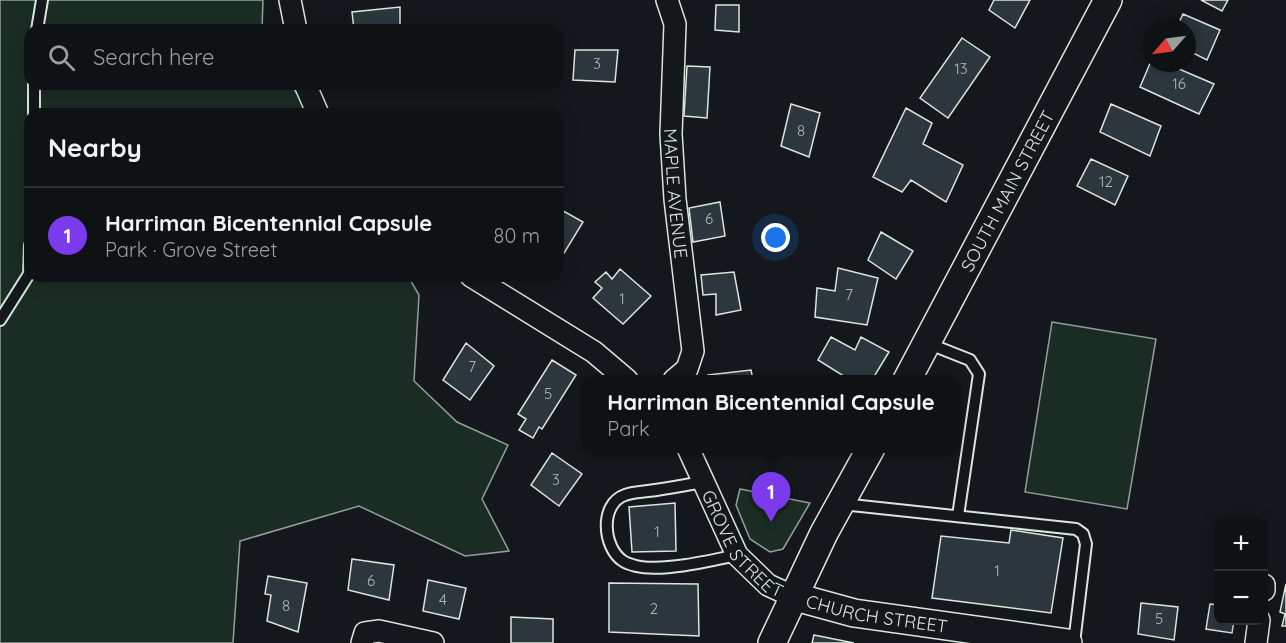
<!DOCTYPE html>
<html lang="en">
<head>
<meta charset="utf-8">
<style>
  body { margin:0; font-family:Quicksand,sans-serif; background:#1d2022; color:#f1f3f6 }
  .controls { position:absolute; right:18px; bottom:18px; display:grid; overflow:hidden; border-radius:12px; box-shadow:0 3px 15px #0003 }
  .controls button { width:54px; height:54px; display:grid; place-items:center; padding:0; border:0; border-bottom:2px solid #2f3234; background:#0f1215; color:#f1f3f6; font:30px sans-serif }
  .compass { position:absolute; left:1142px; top:18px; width:54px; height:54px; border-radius:50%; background:#0f1215; box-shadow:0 3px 15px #0003; rotate:242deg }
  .you { position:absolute; left:776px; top:238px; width:21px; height:21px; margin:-15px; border:4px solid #fff; border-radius:50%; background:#1a73e8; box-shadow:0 0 0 9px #1a73e833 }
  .badge { display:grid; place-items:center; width:39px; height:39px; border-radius:50%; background:#7c3aed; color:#fff; font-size:20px; font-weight:700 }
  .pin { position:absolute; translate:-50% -50px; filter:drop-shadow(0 2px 3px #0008) }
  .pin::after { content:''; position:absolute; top:32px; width:21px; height:18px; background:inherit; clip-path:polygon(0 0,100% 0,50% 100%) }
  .popup { position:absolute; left:582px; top:375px; width:378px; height:78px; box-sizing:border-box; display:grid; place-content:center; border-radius:12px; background:#0f1215; filter:drop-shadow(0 2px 4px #0005); font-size:20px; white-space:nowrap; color:#9b9ea0 }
  .popup b { font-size:22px; color:#f1f3f6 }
  .popup::after { content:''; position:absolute; left:50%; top:100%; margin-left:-12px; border:12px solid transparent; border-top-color:#0f1215 }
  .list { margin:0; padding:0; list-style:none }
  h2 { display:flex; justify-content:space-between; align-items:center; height:78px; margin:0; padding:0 24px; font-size:26px }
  h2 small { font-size:20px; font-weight:400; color:#9b9ea0 }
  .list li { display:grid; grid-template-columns:39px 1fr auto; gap:18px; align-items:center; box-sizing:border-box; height:96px; padding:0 24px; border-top:2px solid #2f3234 }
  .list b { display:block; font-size:22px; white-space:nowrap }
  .list p { margin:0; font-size:20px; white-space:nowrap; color:#9b9ea0 }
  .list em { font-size:20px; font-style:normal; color:#9b9ea0 }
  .icon { flex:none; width:33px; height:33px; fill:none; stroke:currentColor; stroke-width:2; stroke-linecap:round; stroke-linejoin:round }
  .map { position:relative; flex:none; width:1286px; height:643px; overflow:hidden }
  .search { position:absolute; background:#0f1215; box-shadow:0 3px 15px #0003; left:24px; top:24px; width:540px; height:66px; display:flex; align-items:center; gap:15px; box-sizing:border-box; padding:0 21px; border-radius:18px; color:#9b9ea0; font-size:22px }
  .panel { position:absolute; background:#0f1215; box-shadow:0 3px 15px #0003; left:24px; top:108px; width:540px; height:174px; border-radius:18px }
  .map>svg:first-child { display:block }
</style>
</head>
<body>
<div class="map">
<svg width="1286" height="643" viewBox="0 0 1286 643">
  <rect width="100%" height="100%" fill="#14181c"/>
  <path fill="#1a2d24" stroke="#939e99" stroke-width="1.5" d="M 0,0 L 263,0 L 262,30 L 30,30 L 30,84 L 291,84 L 309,114 L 30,114 L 30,276 L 408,276 L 419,295 L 414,381 L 457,422 L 508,445 L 482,499 L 509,551 L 465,556 L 359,506 L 240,541 L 233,643 L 0,643 Z
    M 1052,322 L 1156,339 L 1127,509 L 1025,492 Z
    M 740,489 L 810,503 L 783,549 L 770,552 L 750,539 L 736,505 Z"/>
  <path fill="#2c363c" stroke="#d8e6dc" stroke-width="1.5" d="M 994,0 L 1030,0 L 1015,28 L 989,10 Z
    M 1201,0 L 1228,0 L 1222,11 Z
    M 716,5 L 739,5 L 739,32 L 715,30 Z
    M 400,7 L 400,30 L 354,30 L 352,12 Z
    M 1183,14 L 1220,30 L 1207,60 L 1187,50 L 1187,27 L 1177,27 Z
    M 962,38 L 990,57 L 948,118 L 920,98 Z
    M 575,50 L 618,50 L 615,82 L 573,80 Z
    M 1151,61 L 1151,63 L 1165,63 L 1214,84 L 1199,114 L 1140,87 Z
    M 687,66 L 710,67 L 707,118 L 684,116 Z
    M 791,104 L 820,113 L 809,157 L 781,146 Z
    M 1111,104 L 1161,126 L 1150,156 L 1100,132 Z
    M 906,108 L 932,123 L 923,144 L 963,165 L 946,202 L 911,180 L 902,192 L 873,177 Z
    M 1091,159 L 1128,176 L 1115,205 L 1077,186 Z
    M 720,202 L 725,236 L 693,242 L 689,208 Z
    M 558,208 L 583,222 L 558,263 Z
    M 881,232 L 913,251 L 896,279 L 868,260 Z
    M 838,268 L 878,278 L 867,325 L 815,317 L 817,288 L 835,291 Z
    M 620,269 L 651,296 L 623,324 L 593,298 L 602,288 L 595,282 L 606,272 L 612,279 Z
    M 734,272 L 741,310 L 716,315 L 716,294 L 703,295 L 701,275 Z
    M 831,337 L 855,350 L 861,337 L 889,352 L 872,380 L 850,380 L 818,360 Z
    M 466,343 L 494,366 L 470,400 L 443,380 Z
    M 552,360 L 576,375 L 542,429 L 539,427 L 533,438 L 519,430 L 526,419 L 518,414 Z
    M 751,370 L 753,380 L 709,380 L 708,375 Z
    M 552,453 L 582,474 L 559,506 L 531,485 Z
    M 675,503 L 676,551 L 632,552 L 629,507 Z
    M 1011,530 L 1063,538 L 1051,613 L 932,598 L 941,536 L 1009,543 Z
    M 352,559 L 394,565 L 389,600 L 348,590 Z
    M 268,576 L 307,583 L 298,632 L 267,621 L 271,595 L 265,594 Z
    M 428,580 L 466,588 L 459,619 L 423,611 Z
    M 609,583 L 698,584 L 699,636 L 609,632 Z
    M 1286,584 L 1286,626 L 1282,626 L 1285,614 L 1280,612 Z
    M 1141,603 L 1178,607 L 1174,640 L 1138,634 Z
    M 1210,604 L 1218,605 L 1218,620 L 1234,620 L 1232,633 L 1206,629 Z
    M 511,617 L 553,619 L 553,643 L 511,643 Z
    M 814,635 L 854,643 L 812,643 Z"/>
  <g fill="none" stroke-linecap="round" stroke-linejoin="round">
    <g stroke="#d8e6dc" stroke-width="14">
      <path id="service" d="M 37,30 L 42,0
        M 34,114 L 34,84
        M 0,320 L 29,274 L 30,245
        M 927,343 L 970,360 L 979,374 L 958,516
        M 703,482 C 685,485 666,489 648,491 C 641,492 632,492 625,495 C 599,504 603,548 623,561 C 626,563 632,565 636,566 C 662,572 710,561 737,555
        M 842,504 L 1076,529 L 1083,534 L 1086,544 L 1074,643"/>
    </g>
    <g stroke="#d8e6dc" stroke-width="24">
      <g id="minor">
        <path d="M 290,0 L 296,30"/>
        <path id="s1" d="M 667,0 L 675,24 L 671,134 L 675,199 L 693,351 L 687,369 L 674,380"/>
        <path d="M 305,84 L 318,114"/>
        <path d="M 471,276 L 594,352 L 627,380"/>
        <path id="s2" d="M 688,448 L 737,555 L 768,585 L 792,596"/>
        <path d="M 1264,590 L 1264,585"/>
        <path d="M 362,643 L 365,633 L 379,631 L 433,643"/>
        <path d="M 1256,643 L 1259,620"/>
      </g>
    </g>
    <g stroke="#d8e6dc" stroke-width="30">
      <g id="tertiary">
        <path id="s3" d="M 907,380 L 1108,0"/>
        <path id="s4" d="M 792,596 L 854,613 L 1068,643"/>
        <path d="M 772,643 L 824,533 L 871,448"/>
      </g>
    </g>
    <use href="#service" stroke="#14181c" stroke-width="10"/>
    <use href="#minor" stroke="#14181c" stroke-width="21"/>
    <use href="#tertiary" stroke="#14181c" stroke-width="27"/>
  </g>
  <g text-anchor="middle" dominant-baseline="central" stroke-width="4.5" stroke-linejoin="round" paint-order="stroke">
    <g font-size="15" fill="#adbab4">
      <text x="597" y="63">3</text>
      <text x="961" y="68">13</text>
      <text x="1179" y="83">16</text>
      <text x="801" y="130">8</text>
      <text x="1106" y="181">12</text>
      <text x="709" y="218">6</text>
      <text x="849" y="294">7</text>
      <text x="622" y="298">1</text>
      <text x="472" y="366">7</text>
      <text x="548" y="393">5</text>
      <text x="556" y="479">3</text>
      <text x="657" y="531">1</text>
      <text x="997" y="570">1</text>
      <text x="371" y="580">6</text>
      <text x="443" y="599">4</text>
      <text x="286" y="605">8</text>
      <text x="654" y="608">2</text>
      <text x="1159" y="618">5</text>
    </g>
    <g font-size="18" fill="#d8e6dc" stroke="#14181c">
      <text stroke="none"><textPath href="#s3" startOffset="214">SOUTH MAIN STREET</textPath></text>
      <text stroke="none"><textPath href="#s1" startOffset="195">MAPLE AVENUE</textPath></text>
      <text stroke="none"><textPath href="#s2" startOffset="112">GROVE STREET</textPath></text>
      <text stroke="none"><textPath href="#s4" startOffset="87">CHURCH STREET</textPath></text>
    </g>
  </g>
</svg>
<div class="controls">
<button>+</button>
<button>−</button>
</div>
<svg class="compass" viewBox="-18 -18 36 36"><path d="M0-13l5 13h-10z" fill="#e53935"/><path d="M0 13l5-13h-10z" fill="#9b9ea0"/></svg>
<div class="you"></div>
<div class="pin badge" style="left:771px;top:522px">1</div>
<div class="popup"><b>Harriman Bicentennial Capsule</b>Park</div>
<div class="search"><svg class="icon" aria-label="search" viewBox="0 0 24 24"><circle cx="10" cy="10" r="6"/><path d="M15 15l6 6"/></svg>Search here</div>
<section class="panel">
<h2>Nearby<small></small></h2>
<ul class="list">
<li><span class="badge">1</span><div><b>Harriman Bicentennial Capsule</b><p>Park · Grove Street</p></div><em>80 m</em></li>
</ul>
</section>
</div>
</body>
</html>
